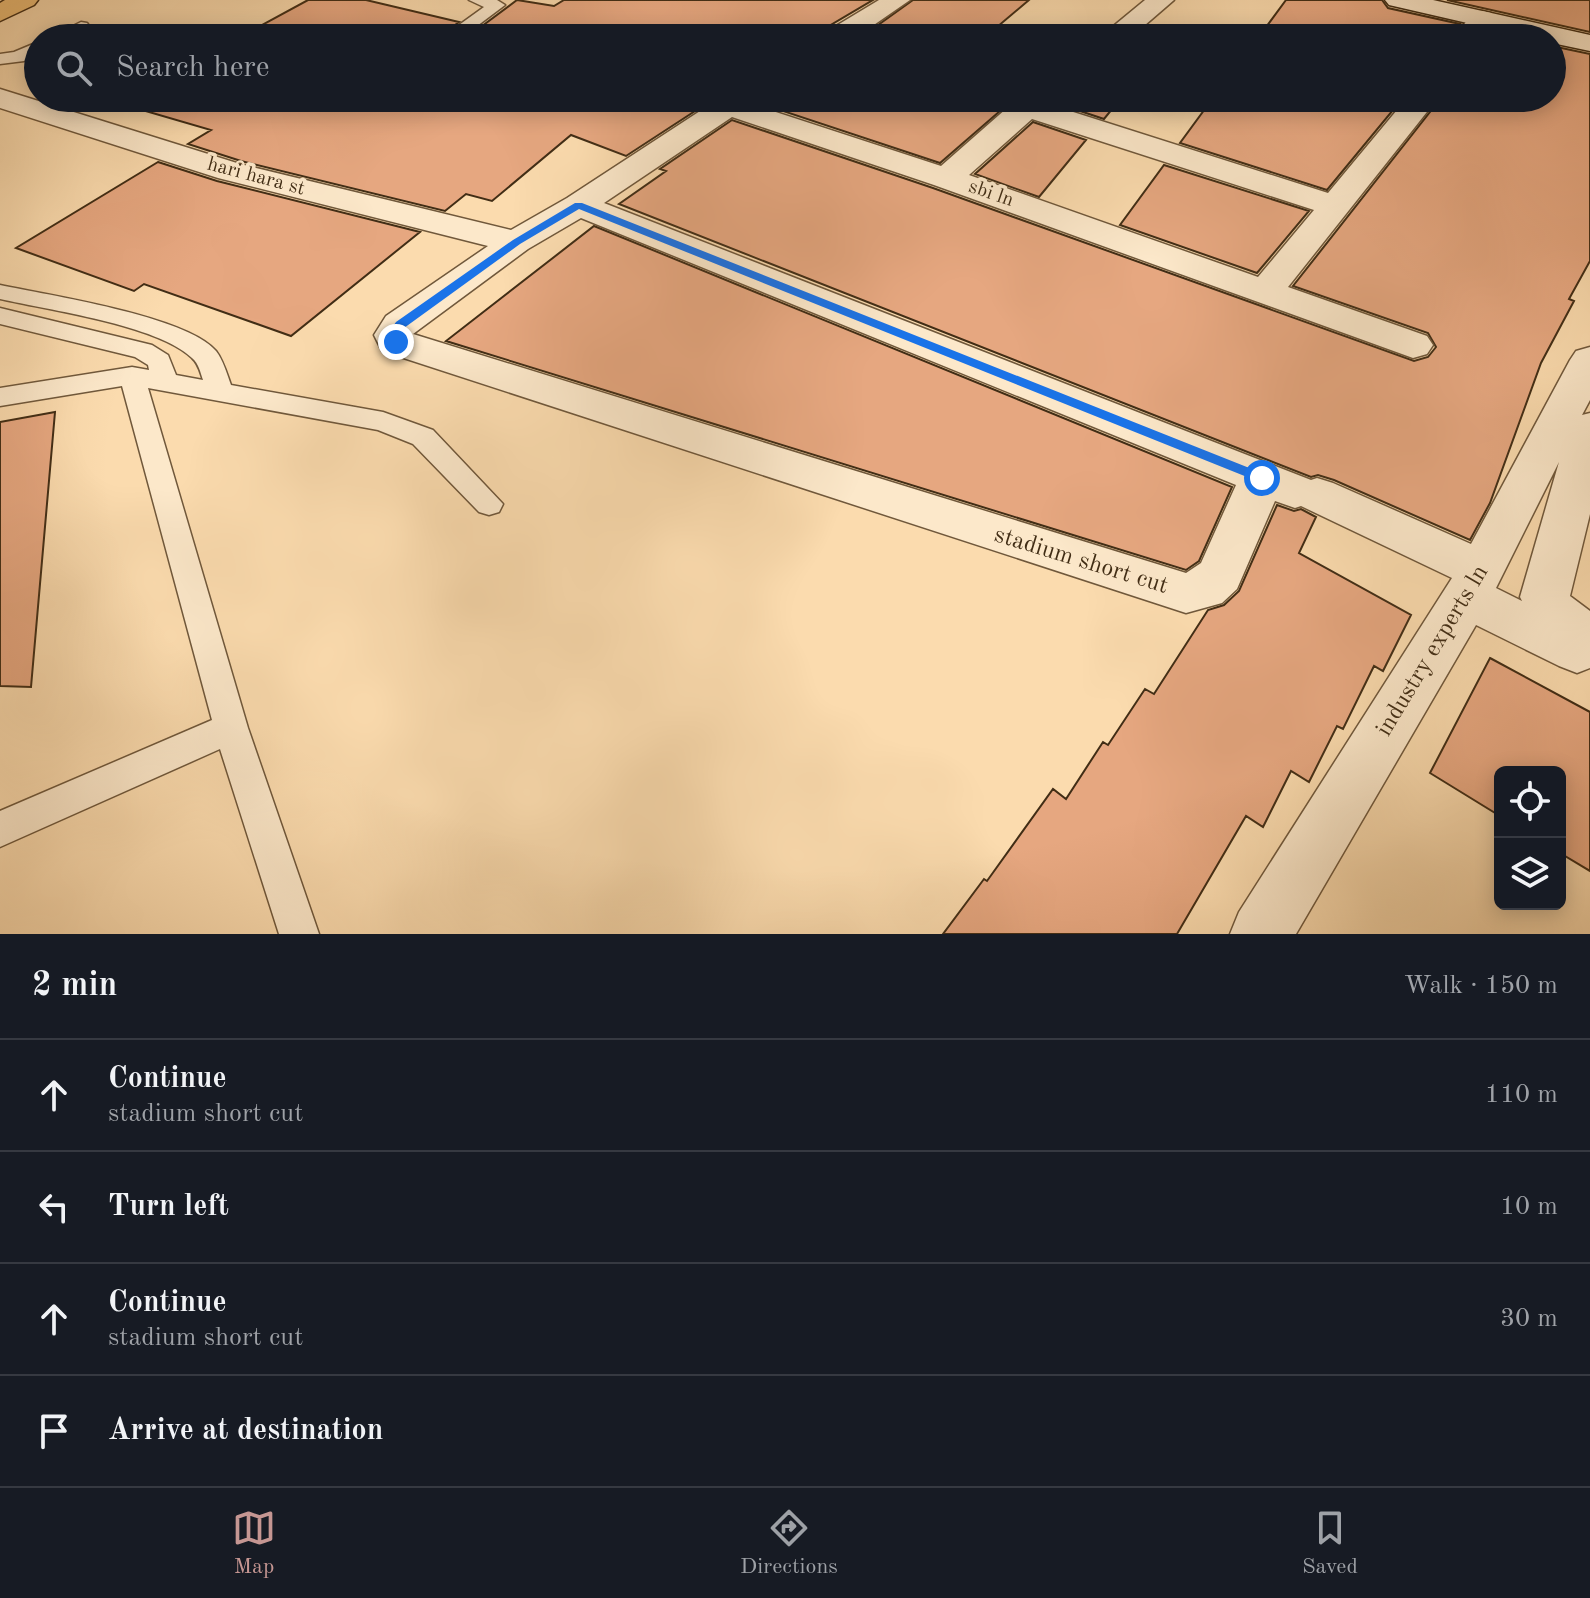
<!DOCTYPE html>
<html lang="en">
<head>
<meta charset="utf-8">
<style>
  body { margin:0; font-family:"Old Standard TT",serif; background:#242831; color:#f1f3f6 }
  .controls { position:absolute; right:24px; bottom:24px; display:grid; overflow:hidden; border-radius:12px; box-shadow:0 4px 20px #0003 }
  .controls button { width:72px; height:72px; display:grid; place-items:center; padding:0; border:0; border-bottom:2px solid #363941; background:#171b24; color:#f1f3f6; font:40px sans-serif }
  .stop { position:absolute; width:24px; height:24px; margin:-18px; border:6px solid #1a73e8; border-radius:50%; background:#fff }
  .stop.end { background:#1a73e8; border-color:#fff; box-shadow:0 2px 8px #0008 }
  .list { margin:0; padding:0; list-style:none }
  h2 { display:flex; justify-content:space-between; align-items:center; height:104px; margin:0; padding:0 32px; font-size:34px }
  h2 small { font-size:26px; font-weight:400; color:#9ea1a6 }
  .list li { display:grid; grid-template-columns:52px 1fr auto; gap:24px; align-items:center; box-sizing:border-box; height:112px; padding:0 32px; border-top:2px solid #363941 }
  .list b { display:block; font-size:30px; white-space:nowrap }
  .list p { margin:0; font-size:26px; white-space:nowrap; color:#9ea1a6 }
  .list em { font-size:26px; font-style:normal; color:#9ea1a6 }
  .icon { flex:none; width:44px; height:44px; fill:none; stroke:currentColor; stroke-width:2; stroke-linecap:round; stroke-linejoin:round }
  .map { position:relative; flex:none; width:1590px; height:934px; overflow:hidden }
  .search { position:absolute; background:#171b24; box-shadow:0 4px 20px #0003; left:24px; right:24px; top:24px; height:88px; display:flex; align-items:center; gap:20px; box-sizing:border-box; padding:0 28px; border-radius:44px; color:#9ea1a6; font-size:30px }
  .sheet { height:552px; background:#171b24 }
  nav { display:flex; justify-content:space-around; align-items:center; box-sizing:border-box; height:112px; border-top:2px solid #363941; background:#171b24; font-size:22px; color:#9ea1a6 }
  nav a { display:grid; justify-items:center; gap:4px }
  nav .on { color:#c59692 }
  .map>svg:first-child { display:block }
</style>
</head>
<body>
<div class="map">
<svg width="1590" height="934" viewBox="0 0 1590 934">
  <rect width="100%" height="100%" fill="#fbdbae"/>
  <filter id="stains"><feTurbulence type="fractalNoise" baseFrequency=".0025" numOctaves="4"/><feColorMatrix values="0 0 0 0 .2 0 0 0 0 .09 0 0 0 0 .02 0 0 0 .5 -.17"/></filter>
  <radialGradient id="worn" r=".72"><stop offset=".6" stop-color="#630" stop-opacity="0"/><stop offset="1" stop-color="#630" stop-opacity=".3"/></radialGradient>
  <path fill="#e6a780" stroke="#412d15" stroke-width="2" d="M 308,0 L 366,0 L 459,22 L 438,38 L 238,38 Z
    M 517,0 L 554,6 L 564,0 L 873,0 L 824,29 L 819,38 L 466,38 Z
    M 913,0 L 1029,0 L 984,38 L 860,38 Z
    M 1286,0 L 1382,0 L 1388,8 L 1460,24 L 1450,38 L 1258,38 Z
    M 1447,0 L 1590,0 L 1590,32 Z
    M 120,27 L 163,38 L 97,38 Z
    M 1552,46 L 1590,54 L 1590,261 L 1569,299 L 1574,301 L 1541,363 L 1490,503 L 1470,540 L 1334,480 L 1318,475 L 1311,477 L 619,204 L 666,171 L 660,169 L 732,120 L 933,188 L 1414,361 L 1428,357 L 1436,347 L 1428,333 L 1293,286 L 1441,98 L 1552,98 Z
    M 101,98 L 715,98 L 626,156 L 571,135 L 492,201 L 466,194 L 445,211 L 241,161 L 188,144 L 211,130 Z
    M 758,98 L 1015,98 L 940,163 L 756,102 Z
    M 1056,98 L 1121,98 L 1104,119 L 1053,102 Z
    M 1213,98 L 1403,98 L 1327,190 L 1180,143 Z
    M 1033,122 L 1086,140 L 1039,197 L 975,174 Z
    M 158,162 L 217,181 L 420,232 L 291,336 L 144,284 L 134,291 L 16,248 Z
    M 1164,165 L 1309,211 L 1257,273 L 1120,225 Z
    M 594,226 L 1232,487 L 1199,561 L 1186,570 L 446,341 Z
    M 55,412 L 31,687 L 0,686 L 0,422 Z
    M 1277,505 L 1294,511 L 1301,509 L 1316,517 L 1299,553 L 1411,615 L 1383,671 L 1374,666 L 1343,729 L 1337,726 L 1309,782 L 1291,771 L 1263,827 L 1246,816 L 1177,934 L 943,934 L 984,879 L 987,881 L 1053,789 L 1066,799 L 1103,742 L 1108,745 L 1145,689 L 1154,694 L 1208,610 L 1224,605 L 1239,591 Z
    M 1490,658 L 1590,712 L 1590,871 L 1560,853 L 1560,772 L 1500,772 L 1500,816 L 1430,773 Z"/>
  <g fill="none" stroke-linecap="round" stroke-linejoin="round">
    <g stroke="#70583b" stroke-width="3">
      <path id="lane" d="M 469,0 L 497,0 L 505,5 L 461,38 L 441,38 L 484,7 Z
        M 81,22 L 87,23 L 90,27 C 78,39 65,38 49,38 Z
        M 38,42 L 38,54 L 24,61 L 0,64 L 0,54 L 14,52 Z
        M 0,285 C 47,295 187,316 216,351 C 223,360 227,374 231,385 L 383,412 L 433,430 L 503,504 L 499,512 L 489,515 L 479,512 L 413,444 L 378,430 L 148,388 L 248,728 L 319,934 L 279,934 L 220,749 L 0,847 L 0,811 L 212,720 L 122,386 L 0,406 L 0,388 L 132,367 L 149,370 L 148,365 L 135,357 L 0,324 L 0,308 L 152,345 L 168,355 L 176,375 L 203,380 C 200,372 199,364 192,358 C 158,325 48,310 0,299 Z"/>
    </g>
    <g stroke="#70583b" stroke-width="3">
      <path id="street" d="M 879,0 L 910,0 L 855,38 L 822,38 L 826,32 Z
        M 1145,0 L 1174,0 L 1130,38 L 1099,38 Z
        M 1482,11 L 1491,13 L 1495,19 L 1481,38 L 1453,38 L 1473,13 Z
        M 0,89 L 240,164 L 511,230 L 567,198 L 720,98 L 755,98 L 751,104 L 941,166 L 1015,101 L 1053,98 L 1048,104 L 1328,193 L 1407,98 L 1438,98 L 1288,287 L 1427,336 L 1433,345 L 1427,354 L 1413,358 L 934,185 L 732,117 L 604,203 L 1311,480 L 1317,478 L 1333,483 L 1471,544 L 1570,360 L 1576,351 L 1590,347 L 1590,400 L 1582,415 L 1590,413 L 1590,514 L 1570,596 L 1590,611 L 1590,668 L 1577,673 L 1559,666 L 1476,625 L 1296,934 L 1230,934 L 1239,912 L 1452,578 L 1301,506 L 1295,508 L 1275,501 L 1237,589 L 1222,603 L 1186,613 L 382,351 L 374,335 L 386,316 L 488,246 L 218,178 L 0,108 ZM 1032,119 L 1314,210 L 1258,277 L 969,175 ZM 581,218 L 1236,485 L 1201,563 L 1186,573 L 413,334 L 528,249 ZM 1559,462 L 1520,597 L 1522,601 L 1496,588 Z"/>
    </g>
    <g stroke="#412d15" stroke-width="3">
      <path id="secondary" d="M 1385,0 L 1433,0 L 1590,35 L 1590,51 L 1552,43 L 1552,38 L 1532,38 L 1389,5 Z"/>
    </g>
    <g stroke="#412d15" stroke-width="3">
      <path id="highway" d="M 5,0 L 38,0 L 34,5 L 0,21 L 0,3 Z"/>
    </g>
    <use href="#lane" fill="#fce8ca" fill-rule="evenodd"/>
    <use href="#street" fill="#fce8ca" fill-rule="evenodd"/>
    <use href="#secondary" fill="#fce8ca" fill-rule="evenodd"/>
    <use href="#highway" fill="#eebe77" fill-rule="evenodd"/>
  </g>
  <path fill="#1a73e8" d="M 575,203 L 582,203 L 1267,475 L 1269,478 L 1267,481 L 1257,481 L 579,209 L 520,244 L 404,328 L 399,335 L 400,345 L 392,345 L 387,335 L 396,322 L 513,240 Z"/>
  <g text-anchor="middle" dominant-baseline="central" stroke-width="7" stroke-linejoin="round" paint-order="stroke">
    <g font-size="20" fill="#412d15" stroke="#fce8ca">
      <text transform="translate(256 177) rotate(15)">hari hara st</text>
      <text transform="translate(991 194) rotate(19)">sbi ln</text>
    </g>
    <g font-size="24" fill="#412d15" stroke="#fce8ca">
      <text transform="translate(1081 561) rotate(17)">stadium short cut</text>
      <text transform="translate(1433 651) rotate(-59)">industry experts ln</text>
    </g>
  </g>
  <rect width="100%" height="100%" filter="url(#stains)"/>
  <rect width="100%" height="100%" fill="url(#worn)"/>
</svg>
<div class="controls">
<button><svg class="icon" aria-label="locate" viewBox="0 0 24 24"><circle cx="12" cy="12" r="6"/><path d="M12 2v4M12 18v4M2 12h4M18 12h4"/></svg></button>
<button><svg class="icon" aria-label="layers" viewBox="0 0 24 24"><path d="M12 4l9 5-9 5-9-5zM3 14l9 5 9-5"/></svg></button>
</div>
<div class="stop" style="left:1262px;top:478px"></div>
<div class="stop end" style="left:396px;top:342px"></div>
<div class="search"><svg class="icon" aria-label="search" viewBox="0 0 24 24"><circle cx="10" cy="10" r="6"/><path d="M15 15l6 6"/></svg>Search here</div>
</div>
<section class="sheet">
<h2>2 min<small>Walk · 150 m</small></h2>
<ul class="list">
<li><svg class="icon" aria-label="ahead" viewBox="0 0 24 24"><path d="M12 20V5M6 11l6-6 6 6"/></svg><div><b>Continue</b><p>stadium short cut</p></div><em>110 m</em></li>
<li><svg class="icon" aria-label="left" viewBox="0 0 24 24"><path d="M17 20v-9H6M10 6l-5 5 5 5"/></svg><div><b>Turn left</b></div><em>10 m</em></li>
<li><svg class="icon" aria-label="ahead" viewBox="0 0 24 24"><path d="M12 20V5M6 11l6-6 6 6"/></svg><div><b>Continue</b><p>stadium short cut</p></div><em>30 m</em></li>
<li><svg class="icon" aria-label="arrive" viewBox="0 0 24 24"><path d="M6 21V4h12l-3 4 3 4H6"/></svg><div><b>Arrive at destination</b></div></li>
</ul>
</section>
<nav>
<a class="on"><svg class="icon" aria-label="map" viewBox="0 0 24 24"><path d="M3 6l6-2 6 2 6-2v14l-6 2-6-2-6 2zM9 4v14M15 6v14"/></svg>Map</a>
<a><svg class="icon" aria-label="directions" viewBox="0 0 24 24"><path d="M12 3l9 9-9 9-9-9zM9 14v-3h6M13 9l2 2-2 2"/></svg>Directions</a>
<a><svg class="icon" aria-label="saved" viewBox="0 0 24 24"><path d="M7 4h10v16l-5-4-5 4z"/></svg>Saved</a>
</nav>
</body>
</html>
